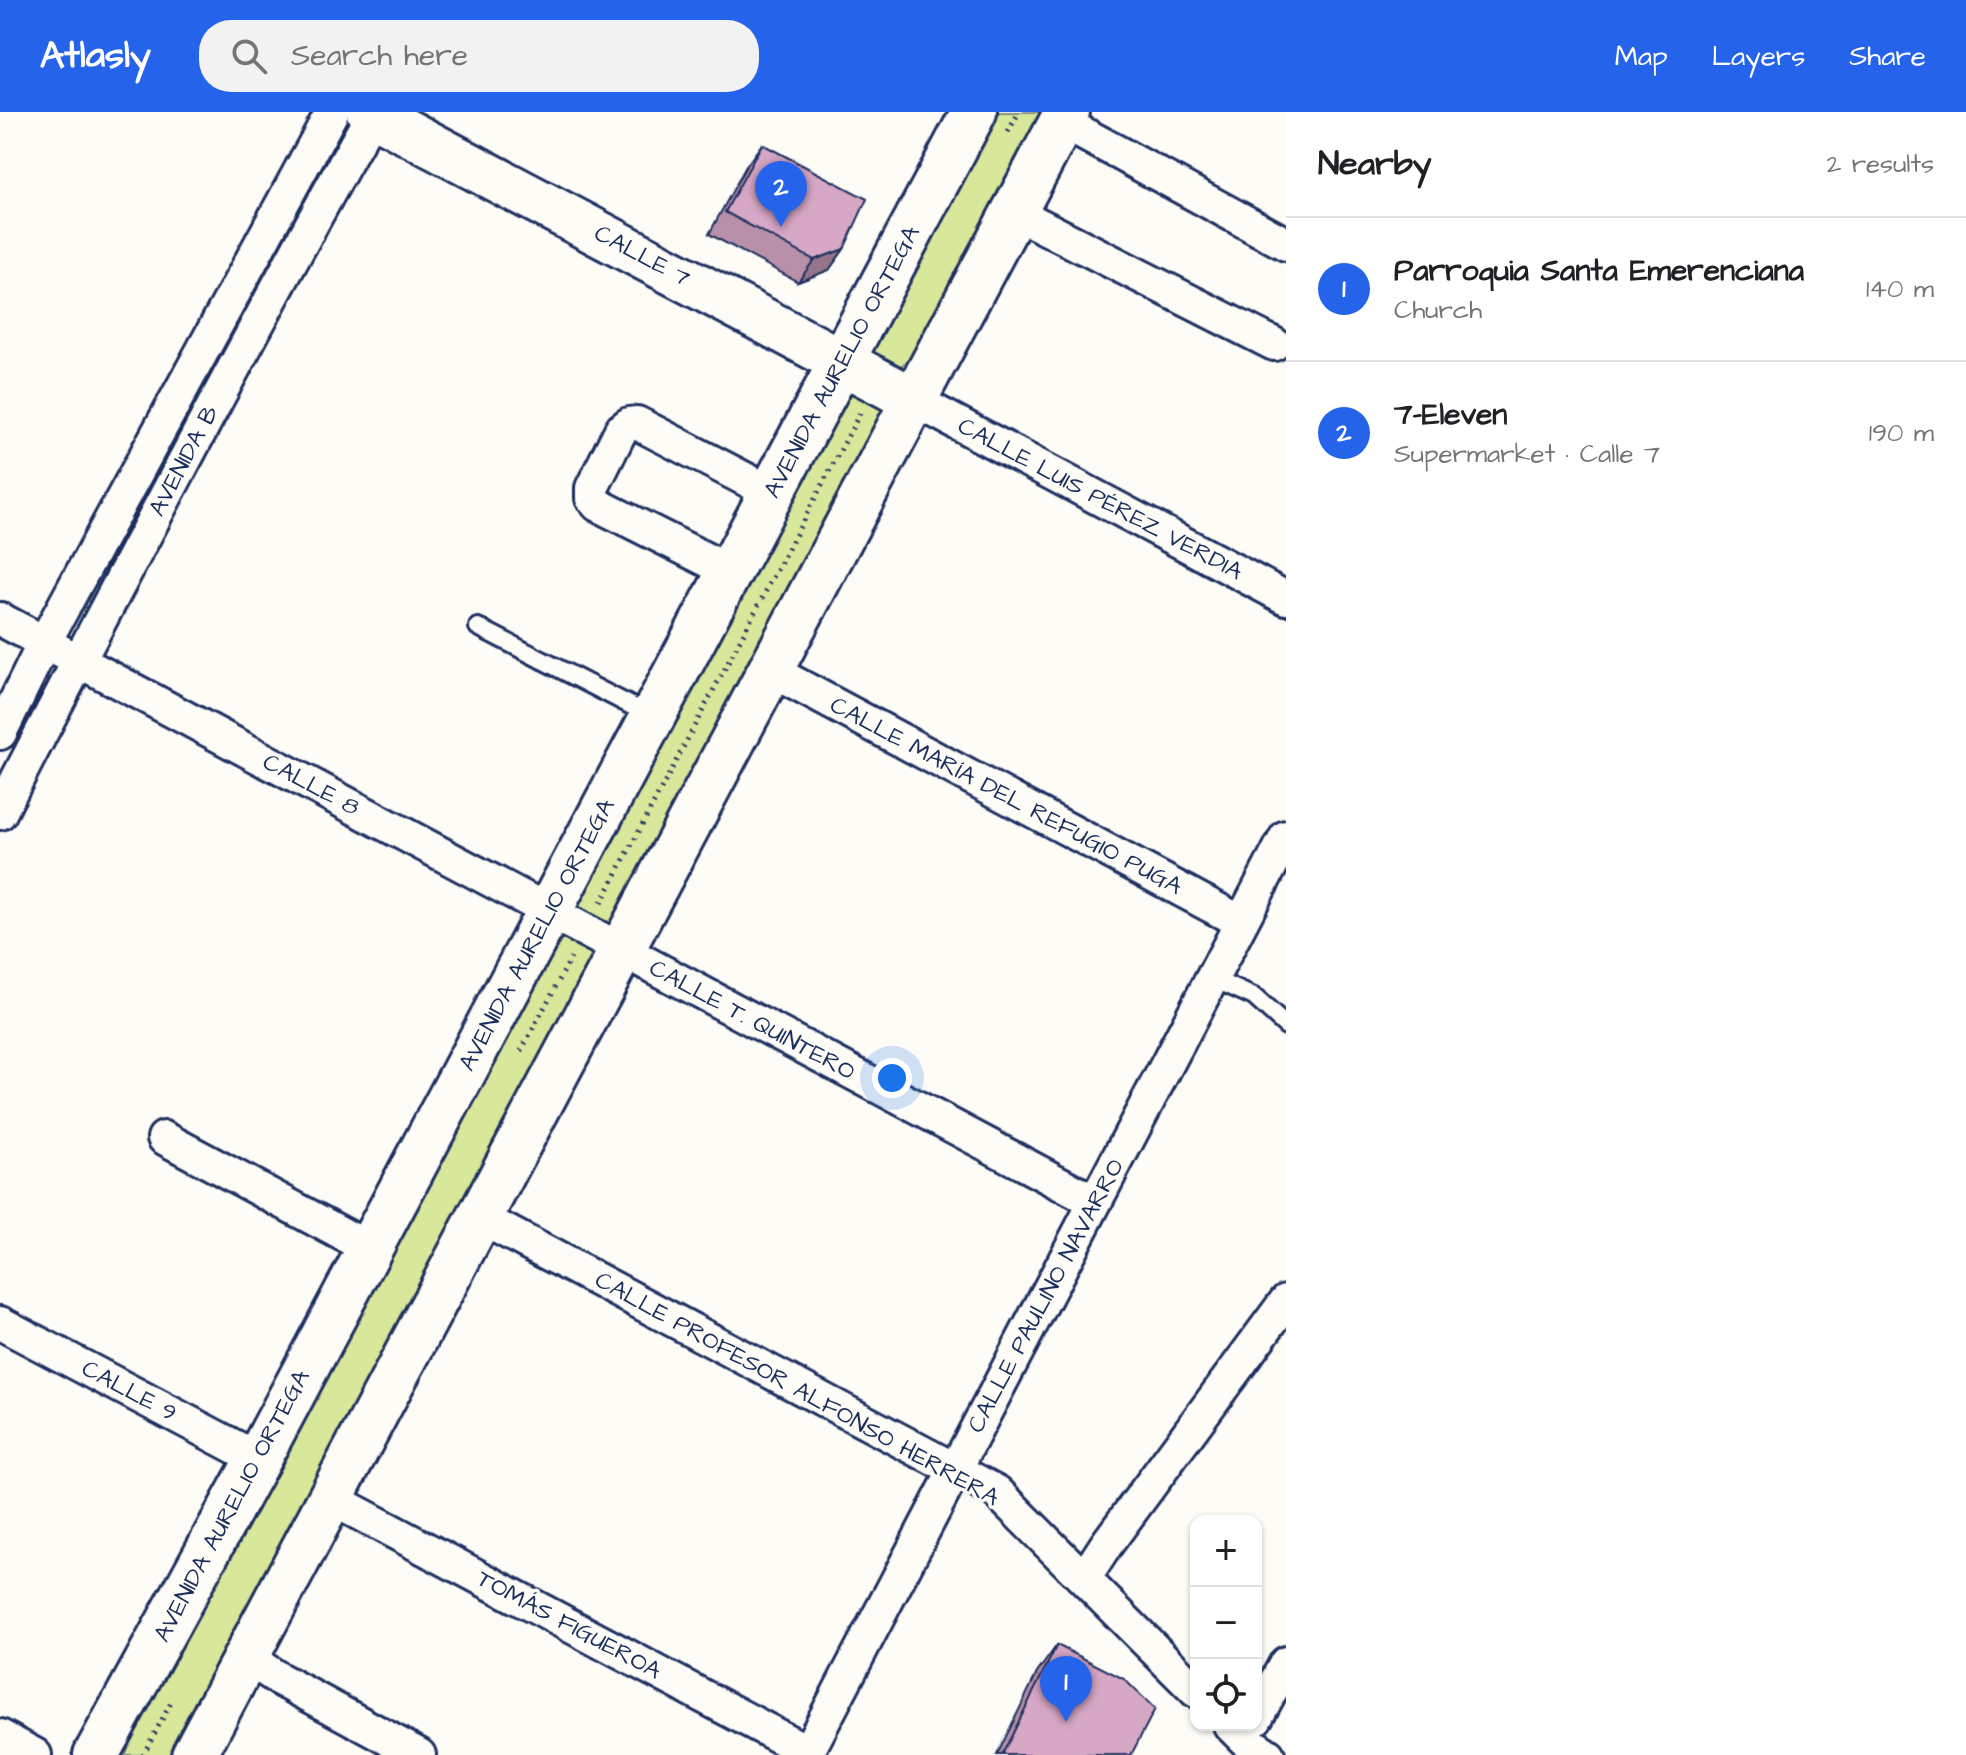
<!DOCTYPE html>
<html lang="en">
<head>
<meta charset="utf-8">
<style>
  body { margin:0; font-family:"Architects Daughter",sans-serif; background:#f2f2f2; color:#202124 }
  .controls { position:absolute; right:24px; bottom:24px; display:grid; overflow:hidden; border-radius:16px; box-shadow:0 2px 6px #0004 }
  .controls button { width:72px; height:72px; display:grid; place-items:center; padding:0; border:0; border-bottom:2px solid #e0e0e0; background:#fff; color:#202124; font:40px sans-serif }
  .you { position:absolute; left:892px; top:966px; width:28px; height:28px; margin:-20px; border:6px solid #fff; border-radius:50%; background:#1a73e8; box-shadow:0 0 0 12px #1a73e833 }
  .badge { display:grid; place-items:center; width:52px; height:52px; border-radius:50%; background:#2563eb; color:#fff; font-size:26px; font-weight:700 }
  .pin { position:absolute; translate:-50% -66px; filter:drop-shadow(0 2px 4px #0008) }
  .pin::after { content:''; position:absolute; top:42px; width:28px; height:24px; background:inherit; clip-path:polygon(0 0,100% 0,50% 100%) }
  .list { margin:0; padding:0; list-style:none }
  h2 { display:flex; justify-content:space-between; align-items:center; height:104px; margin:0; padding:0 32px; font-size:34px }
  h2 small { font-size:26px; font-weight:400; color:#757577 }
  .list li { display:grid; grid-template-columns:52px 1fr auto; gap:24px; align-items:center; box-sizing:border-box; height:144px; padding:0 32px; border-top:2px solid #e0e0e0 }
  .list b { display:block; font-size:30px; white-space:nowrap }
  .list p { margin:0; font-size:26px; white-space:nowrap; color:#757577 }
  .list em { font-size:26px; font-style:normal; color:#757577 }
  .icon { flex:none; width:44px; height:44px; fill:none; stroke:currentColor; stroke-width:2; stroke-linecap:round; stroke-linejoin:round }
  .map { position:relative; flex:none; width:1286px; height:1643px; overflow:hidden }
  header { display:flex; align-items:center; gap:48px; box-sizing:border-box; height:112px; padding:0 40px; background:#2563eb; color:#fff }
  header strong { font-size:38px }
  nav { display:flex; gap:44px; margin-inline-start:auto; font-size:28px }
  .search { width:560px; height:72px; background:#f2f2f2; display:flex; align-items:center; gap:20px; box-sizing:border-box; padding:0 28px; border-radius:32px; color:#757577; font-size:30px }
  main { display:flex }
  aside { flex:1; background:#fff }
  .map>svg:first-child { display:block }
</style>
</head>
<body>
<header>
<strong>Atlasly</strong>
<div class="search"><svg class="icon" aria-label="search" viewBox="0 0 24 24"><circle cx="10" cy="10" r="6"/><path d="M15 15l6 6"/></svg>Search here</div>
<nav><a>Map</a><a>Layers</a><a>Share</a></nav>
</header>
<main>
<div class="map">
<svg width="1286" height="1643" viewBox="0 0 1286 1643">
  <rect width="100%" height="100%" fill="#fdfcf7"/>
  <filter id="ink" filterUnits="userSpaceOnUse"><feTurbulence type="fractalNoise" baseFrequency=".0125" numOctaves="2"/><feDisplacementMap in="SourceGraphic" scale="16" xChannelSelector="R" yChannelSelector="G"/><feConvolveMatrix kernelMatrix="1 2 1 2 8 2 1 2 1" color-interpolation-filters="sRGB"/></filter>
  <g filter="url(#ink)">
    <path fill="#d8e79a" stroke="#7a8b7c" stroke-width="2" d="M 977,0 L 1042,0 L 913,245 L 894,259 L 858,242 Z
      M 842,254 L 893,304 L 185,1643 L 100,1643 Z"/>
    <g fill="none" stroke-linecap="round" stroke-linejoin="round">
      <g stroke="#1b2f5e" stroke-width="22">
        <path id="lane" d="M 478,515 L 651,604
          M 1212,866 L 1254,885 L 1286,914"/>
      </g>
      <g stroke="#1b2f5e" stroke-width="38">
        <path id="street" d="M 1062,10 L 1286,132
          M 1014,100 L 1274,232
          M 914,288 L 1286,486
          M 731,460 L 598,393 L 592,386 L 592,376 L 621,318 L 629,312 L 637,311 L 772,381
          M 0,507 L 1095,1090
          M 770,558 L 1241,810
          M 0,621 L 44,531 L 332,0
          M 0,701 C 70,564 142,429 214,293 C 267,195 319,96 374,0
          M 164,1026 L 370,1137
          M 479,1105 L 997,1380 L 1196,1579
          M 0,1211 L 258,1347
          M 330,1386 L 808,1640
          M 1084,1467 L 1106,1433 L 1286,1189
          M 246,1545 L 279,1567 L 419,1643
          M 1256,1606 L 1286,1551
          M 1230,1613 L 1244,1627 L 1268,1643
          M 0,1624 L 35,1643
          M 806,1643 L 1286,725"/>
      </g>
      <g stroke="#1b2f5e" stroke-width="50">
        <path id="secondary" d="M 369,0 L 914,288
          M 96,1643 L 258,1347 L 974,0
          M 194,1643 L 1067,0"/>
      </g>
      <path stroke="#1b2f5e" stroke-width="5" stroke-dasharray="2 6" stroke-linecap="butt" d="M 1008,20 L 1019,0
        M 601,791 L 860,301
        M 521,939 L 571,846
        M 143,1643 L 172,1589"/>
      <use href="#lane" stroke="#fdfcf7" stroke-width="16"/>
      <use href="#street" stroke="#fdfcf7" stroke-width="32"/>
      <use href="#secondary" stroke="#fdfcf7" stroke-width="44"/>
    </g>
    <path fill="#b990aa" stroke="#1b2f5e" stroke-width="2" d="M 762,32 L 844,137 L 829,158 L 798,170 L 709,122 L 746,54 Z
      M 1057,1533 L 1131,1643 L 997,1643 L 1037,1561 Z"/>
    <path fill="#96758b" stroke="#1b2f5e" stroke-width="2" d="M 844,137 L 829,158 L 798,170 L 814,148 Z"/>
    <path fill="#d7a7c6" stroke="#1b2f5e" stroke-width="2" d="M 762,32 L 867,87 L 844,137 L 814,148 L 725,100 Z
      M 1057,1533 L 1124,1567 L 1155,1597 L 1131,1643 L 1006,1643 L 1003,1641 Z"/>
  </g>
  <g text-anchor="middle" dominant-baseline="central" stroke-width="7" stroke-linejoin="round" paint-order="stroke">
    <g font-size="24" fill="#1b2f5e" stroke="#fdfcf7">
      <text transform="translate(642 144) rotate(28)">CALLE 7</text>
      <text transform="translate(842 250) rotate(-62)">AVENIDA AURELIO ORTEGA</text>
      <text transform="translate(184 349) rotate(-62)">AVENIDA B</text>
      <text transform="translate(1100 387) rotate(28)">CALLE LUIS PÉREZ VERDIA</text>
      <text transform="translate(311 673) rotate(28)">CALLE 8</text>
      <text transform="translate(1006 684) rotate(28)">CALLE MARÍA DEL REFUGIO PUGA</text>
      <text transform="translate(537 823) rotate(-62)">AVENIDA AURELIO ORTEGA</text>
      <text transform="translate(752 908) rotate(28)">CALLE T. QUINTERO</text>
      <text transform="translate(1046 1184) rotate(-62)">CALLE PAULINO NAVARRO</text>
      <text transform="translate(797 1277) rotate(29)">CALLE PROFESOR ALFONSO HERRERA</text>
      <text transform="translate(129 1279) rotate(28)">CALLE 9</text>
      <text transform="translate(232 1394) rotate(-62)">AVENIDA AURELIO ORTEGA</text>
      <text transform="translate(569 1513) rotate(28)">TOMÁS FIGUEROA</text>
    </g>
  </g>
</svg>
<div class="controls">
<button>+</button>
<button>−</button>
<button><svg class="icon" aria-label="locate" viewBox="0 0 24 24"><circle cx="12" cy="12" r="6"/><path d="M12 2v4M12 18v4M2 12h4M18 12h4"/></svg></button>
</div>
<div class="you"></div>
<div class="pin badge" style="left:1066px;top:1610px">1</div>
<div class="pin badge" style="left:781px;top:115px">2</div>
</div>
<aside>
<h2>Nearby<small>2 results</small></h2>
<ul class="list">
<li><span class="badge">1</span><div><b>Parroquia Santa Emerenciana</b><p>Church</p></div><em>140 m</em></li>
<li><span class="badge">2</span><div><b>7-Eleven</b><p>Supermarket · Calle 7</p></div><em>190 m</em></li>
</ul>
</aside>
</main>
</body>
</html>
